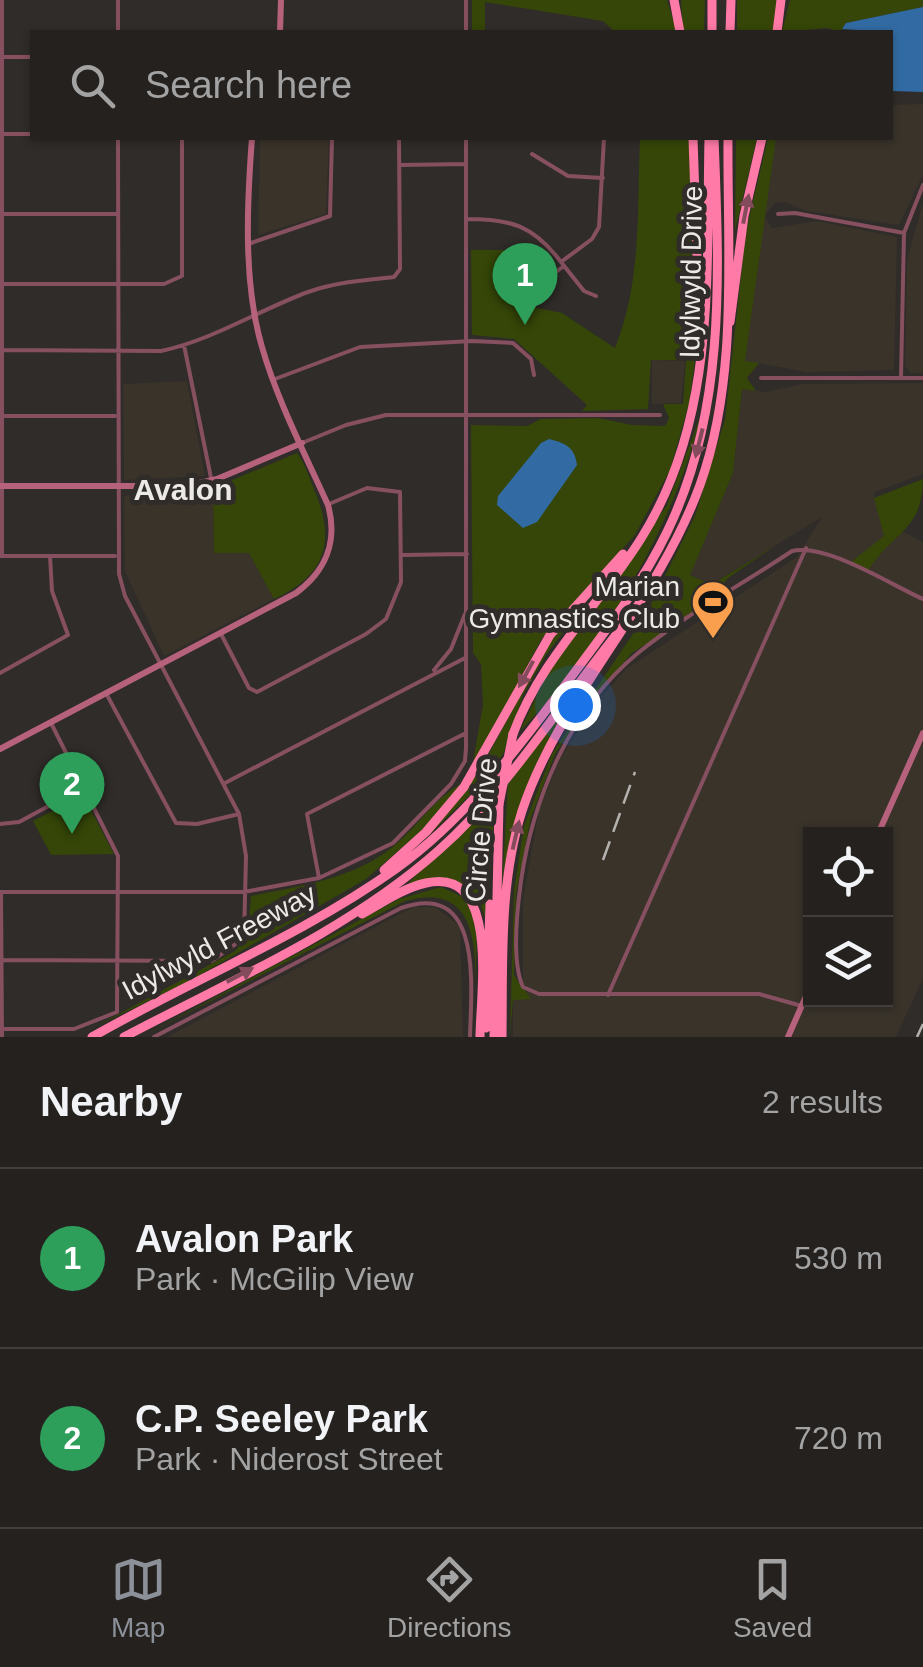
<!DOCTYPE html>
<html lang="en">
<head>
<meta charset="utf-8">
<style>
  body { margin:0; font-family:Helvetica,sans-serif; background:#2c2928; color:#f1f3f6 }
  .controls { position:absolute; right:30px; bottom:30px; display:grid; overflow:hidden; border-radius:0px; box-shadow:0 2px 8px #0004 }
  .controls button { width:90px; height:90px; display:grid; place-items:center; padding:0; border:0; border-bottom:2px solid #413e3d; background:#24211f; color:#f1f3f6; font:50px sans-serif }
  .you { position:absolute; left:575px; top:705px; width:35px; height:35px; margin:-25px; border:8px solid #fff; border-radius:50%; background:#1a73e8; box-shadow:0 0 0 15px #1a73e833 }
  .badge { display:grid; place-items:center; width:65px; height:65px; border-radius:50%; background:#8c9099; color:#fff; font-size:32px; font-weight:700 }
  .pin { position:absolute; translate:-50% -82px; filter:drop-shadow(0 2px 5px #0008) }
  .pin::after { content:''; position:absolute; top:52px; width:35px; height:30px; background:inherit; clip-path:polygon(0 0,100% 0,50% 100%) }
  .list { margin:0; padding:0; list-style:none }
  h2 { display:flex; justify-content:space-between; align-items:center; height:130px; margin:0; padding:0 40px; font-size:42px }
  h2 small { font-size:32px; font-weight:400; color:#a3a3a4 }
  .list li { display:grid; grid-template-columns:65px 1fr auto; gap:30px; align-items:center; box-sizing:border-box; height:180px; padding:0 40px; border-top:2px solid #413e3d }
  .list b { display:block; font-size:38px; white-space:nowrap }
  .list p { margin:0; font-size:32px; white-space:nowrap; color:#a3a3a4 }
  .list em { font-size:32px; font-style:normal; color:#a3a3a4 }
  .icon { flex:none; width:55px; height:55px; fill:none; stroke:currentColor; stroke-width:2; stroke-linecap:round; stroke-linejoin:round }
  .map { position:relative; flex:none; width:923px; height:1037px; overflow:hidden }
  .search { position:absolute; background:#24211f; box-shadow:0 2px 8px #0004; left:30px; right:30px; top:30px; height:110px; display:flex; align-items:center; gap:25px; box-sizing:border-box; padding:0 35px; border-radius:0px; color:#a3a3a4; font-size:38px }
  .sheet { height:490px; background:#24211f }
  nav { display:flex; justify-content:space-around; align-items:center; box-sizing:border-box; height:140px; border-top:2px solid #413e3d; background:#24211f; font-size:28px; color:#a3a3a4 }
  nav a { display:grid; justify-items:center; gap:5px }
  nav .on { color:#8c9099 }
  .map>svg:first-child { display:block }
</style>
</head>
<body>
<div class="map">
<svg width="923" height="1037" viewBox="0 0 923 1037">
  <rect width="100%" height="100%" fill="#302c29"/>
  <path fill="#39332a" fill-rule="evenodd" d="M 923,104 L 923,175 L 899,225 L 806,211 L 786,202 L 775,203 L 764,216 L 772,228 L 817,221 L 897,237 L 894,370 L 807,372 L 745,361 L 772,152 L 776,138 L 890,138 L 891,105 Z
    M 260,138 L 329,138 L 326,214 L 258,235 Z
    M 923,202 L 923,373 L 911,373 L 905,366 L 907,260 Z
    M 652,360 L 685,361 L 681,403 L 652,404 Z
    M 187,381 L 205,476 L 124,480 L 123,384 Z
    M 923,383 L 923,474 L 875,492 L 874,497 L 901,531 L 923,542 L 923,978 L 896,1037 L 513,1037 L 513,1000 L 523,980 L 523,900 L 539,809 L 561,757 L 596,703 L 626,669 L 797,557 L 822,517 L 710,585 L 689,575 L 733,473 L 742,389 L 765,392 L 803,384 ZM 810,834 L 886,834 L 886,999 L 810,999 Z
    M 213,488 L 214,553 L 249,553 L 274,599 L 164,656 L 125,571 L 124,496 Z
    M 413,907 L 435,907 L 460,926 L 463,1037 L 167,1037 Z"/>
  <path fill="#354608" d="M 472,0 L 667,0 L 677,32 L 615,32 L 603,21 L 485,2 L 485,32 L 472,32 Z
    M 681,0 L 705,0 L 704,32 L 683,32 Z
    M 737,0 L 777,0 L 773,32 L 737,32 Z
    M 790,0 L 923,0 L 923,7 L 846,23 L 841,32 L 827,28 L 782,32 Z
    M 640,138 L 689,138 L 695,360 L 689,404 L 670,470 L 635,535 L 542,638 L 472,768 L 483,705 L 481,664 L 473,653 L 471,425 L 527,426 L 541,419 L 598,418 L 632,425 L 665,426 L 669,418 L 663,404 L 683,404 L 686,360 L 651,360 L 648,409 L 582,411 L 587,405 L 514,339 L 472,335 L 471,250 L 504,250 L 516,259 L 515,293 L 532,307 L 562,313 L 615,348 C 642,281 637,209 640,138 Z
    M 736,138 L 757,138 L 735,231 Z
    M 768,138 L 776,138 L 745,361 L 759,363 L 747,378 L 756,391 L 742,389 L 733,473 L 690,575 L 711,585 L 776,545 L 728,578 L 708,604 L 632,653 L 587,705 L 555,754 L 531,817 L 516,894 L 514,975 L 531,999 L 513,1000 L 510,1037 L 514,891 L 524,826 L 552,754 L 645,616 L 695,516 L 725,420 L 746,231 Z
    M 702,412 C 675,525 602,649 520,731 L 546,676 L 667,505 Z
    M 297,453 C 305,463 309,477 314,489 C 336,540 327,575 274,599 L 249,553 L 214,553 L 213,488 Z
    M 923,479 C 923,531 891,533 868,571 L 851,562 L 884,536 L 874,498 Z
    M 599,585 L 546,655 L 524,693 L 503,754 L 477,788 L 427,837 L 486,759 L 550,641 Z
    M 581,687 C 541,751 511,810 502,886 L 508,784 Z
    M 463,783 L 431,822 L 366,879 L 191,980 L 93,1028 L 235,951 L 248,936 L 251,896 C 300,886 355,879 395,845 C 417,827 437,795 463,783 Z
    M 83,795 L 114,854 L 51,855 L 33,821 Z
    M 495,800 L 487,926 C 479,879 447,876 408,883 Z
    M 441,887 L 467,899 L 477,925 L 475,1013 C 476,963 484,878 405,901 L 141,1037 L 399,899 Z"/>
  <path fill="#326ba3" d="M 923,7 L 923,92 L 891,91 L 890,32 L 842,29 L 846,23 Z
    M 549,439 C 565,443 575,447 577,465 L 537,522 L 523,528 L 497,505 L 498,496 L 541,443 Z"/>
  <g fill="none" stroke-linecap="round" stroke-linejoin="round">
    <path stroke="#865060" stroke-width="4" d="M 2,0 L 2,556
      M 118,0 L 118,32
      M 466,0 L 466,32
      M 0,57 L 32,57
      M 0,134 L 32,134
      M 532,154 L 568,176 L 603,178
      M 400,165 L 466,164
      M 923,185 L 904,233 L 901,378 L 923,378
      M 0,214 L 118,214
      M 778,214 L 795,213 L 904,233
      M 466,219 C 511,219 533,225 561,262 L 592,239 L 599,227 L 604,138
      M 251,243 L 330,216 L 332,138
      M 561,262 L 584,291 L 596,296
      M 549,277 L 564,266
      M 2,284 L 164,284 L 182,276 L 182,138
      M 184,345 L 211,478
      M 0,350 L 161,351 C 213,340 259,310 308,292 C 337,282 365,280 394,277 L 400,269 L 399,138
      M 761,378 L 901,378
      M 275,379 L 360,347 L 472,341 L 513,343 L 531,359 L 534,375
      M 0,416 L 115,416
      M 302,443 L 346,425 L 386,415 L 660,415
      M 402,555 L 467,554
      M 0,556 L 115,556
      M 221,634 L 249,688 L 257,692 L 366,634 L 386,619 L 401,582 L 400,492 L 367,488 L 329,504
      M 434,670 L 451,649 L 465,614
      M 0,673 L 68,635 L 52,591 L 50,556
      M 107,695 L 176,823 L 197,824 L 239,814
      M 225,783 L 465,658
      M 0,824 L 19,822 L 84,787
      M 319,878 L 307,814 L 466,733
      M 0,892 L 244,892 L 319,878 L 393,843 L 451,784 L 465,761 L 466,748 L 466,138
      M 1,892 L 2,1037
      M 0,960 L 212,961 L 244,938 L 246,856 L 239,814 L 125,596 L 119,574 L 118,138
      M 608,995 L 806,548
      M 802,1006 L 759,994 L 539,994 L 523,987 C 511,961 517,910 521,881 C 533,797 571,708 638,653 C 683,616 743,584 792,551 C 827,543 889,584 923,599
      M 0,1029 L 74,1029 L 117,1012 L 118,856 L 52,725
      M 154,1037 L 401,908 C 484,879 471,989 470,1037"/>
    <path stroke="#b7627c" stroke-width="6" d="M 280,32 L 281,0
      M 0,486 L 186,486 L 217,479 L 302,443
      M 0,749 L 296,593 C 326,571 338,541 328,505 C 305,454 277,400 262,347 C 243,283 247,203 252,138
      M 878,834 L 923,733
      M 788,1037 L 810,987"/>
    <path stroke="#ff7aa6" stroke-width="9" d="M 674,0 L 680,32
      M 712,32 L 712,0
      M 730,32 L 731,0
      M 777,32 L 781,0
      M 693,138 L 699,315
      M 730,322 L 744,216 L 762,138
      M 513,734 C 541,658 600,605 642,537 C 717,417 706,274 709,138
      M 384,870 L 426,832 L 464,787 L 550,635 L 623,554
      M 362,914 C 382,903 403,888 426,883 C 501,866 480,995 480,1037
      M 486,1028 L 490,904
      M 92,1037 C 192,980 303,935 397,868 C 461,822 510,758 557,696 C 596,643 638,592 667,532 C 727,409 719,271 714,138
      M 124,1037 C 230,981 348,931 439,850 C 510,787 563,700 623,626
      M 494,1037 L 499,804
      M 502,1037 C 503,963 499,882 522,811 C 560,696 657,604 700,485 C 739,377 727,250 728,138"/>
    <path stroke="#b5b2af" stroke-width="2.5" stroke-dasharray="20 10" stroke-linecap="butt" d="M 603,860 L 635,772
      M 917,1037 L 923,1024"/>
    <path stroke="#ff7aa6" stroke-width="9" d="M 499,804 L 513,734"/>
  </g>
  <defs><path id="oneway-solid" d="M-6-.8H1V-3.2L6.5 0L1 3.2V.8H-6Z" transform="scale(2.5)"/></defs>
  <g fill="#834b5b">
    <use href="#oneway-solid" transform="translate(746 209) rotate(-79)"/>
    <use href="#oneway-solid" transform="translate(699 443) rotate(104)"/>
    <use href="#oneway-solid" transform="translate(526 674) rotate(119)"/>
    <use href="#oneway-solid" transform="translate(516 835) rotate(-77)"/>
    <use href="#oneway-solid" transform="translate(240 975) rotate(-28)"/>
  </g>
  <defs>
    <g id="stadium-pin" transform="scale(2.25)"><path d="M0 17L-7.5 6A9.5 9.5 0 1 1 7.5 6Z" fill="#f99f4d" stroke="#302c29"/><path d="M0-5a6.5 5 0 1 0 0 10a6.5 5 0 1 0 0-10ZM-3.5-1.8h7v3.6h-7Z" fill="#111"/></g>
  </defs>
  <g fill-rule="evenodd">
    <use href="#stadium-pin" x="713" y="602"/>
  </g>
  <g text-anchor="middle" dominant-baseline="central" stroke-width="10" stroke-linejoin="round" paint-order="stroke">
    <g font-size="28" fill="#eceae7" stroke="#302c29">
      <text transform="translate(691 272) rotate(-89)">Idylwyld Drive</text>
      <text transform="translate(481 830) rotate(-85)">Circle Drive</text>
      <text transform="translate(219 942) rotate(-28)">Idylwyld Freeway</text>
    </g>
    <g font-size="28" fill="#eceae7" stroke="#302c29" text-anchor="end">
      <text x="680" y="586">Marian<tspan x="680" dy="32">Gymnastics Club</tspan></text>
    </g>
    <g font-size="30" font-weight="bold" fill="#eceae7" stroke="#302c29">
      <text x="183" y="489">Avalon</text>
    </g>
  </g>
</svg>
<div class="controls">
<button><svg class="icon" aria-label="locate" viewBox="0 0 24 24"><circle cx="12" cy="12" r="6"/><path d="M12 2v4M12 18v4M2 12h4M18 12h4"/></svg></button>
<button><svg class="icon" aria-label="layers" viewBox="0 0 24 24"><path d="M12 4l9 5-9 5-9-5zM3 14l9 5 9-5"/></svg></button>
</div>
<div class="you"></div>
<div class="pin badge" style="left:525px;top:325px;background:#2e9e5b">1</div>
<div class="pin badge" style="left:72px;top:834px;background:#2e9e5b">2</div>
<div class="search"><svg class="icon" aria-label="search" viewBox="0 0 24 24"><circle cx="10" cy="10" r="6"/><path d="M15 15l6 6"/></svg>Search here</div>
</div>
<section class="sheet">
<h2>Nearby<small>2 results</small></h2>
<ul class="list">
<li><span class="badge" style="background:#2e9e5b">1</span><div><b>Avalon Park</b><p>Park · McGilip View</p></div><em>530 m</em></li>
<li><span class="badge" style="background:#2e9e5b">2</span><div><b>C.P. Seeley Park</b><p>Park · Niderost Street</p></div><em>720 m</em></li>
</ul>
</section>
<nav>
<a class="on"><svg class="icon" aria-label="map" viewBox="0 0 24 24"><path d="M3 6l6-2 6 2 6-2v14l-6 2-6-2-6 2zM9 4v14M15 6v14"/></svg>Map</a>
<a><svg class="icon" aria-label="directions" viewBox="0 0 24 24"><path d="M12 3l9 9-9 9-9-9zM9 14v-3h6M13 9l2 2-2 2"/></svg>Directions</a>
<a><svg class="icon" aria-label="saved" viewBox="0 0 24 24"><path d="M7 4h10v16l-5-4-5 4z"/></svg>Saved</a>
</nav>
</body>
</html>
